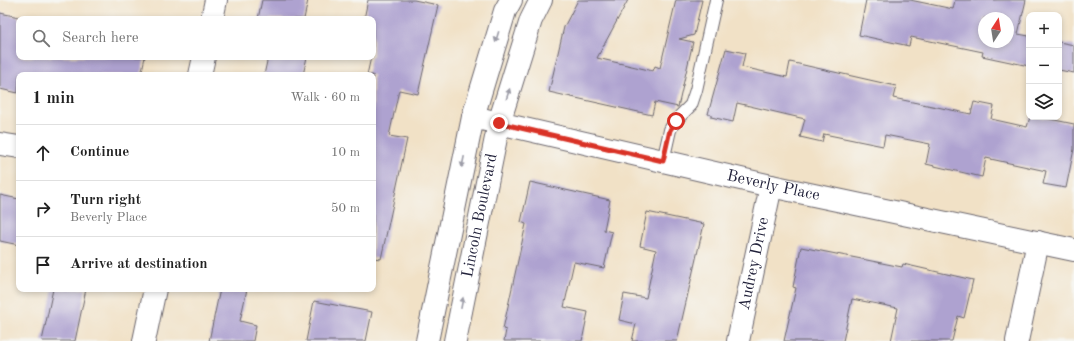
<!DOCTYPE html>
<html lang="en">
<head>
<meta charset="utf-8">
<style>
  body { margin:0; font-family:"Old Standard TT",serif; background:#f6f6f6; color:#222 }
  .controls { position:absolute; right:12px; top:12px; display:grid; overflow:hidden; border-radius:8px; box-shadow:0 2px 6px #0003 }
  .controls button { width:36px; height:36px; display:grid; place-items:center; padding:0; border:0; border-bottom:1px solid #e0e0e0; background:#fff; color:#222; font:20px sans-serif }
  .compass { position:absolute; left:978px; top:12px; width:36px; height:36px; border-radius:50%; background:#fff; box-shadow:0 2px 6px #0003; rotate:12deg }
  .stop { position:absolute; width:12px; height:12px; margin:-9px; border:3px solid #d93025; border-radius:50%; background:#fff }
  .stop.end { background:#d93025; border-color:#fff; box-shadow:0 1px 4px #0008 }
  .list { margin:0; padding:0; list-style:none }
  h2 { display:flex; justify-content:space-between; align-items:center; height:52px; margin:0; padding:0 16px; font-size:17px }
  h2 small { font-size:13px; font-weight:400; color:#767676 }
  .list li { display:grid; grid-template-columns:26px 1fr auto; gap:12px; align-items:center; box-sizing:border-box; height:56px; padding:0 16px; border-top:1px solid #e0e0e0 }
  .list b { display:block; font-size:15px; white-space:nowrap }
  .list p { margin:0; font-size:13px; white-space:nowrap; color:#767676 }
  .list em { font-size:13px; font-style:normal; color:#767676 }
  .icon { flex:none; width:22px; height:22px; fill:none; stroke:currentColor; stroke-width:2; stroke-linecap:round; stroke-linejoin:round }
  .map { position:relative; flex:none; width:1074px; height:341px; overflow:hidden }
  .search { position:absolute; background:#fff; box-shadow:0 2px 6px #0003; left:16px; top:16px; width:360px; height:44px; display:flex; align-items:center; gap:10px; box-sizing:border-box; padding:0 14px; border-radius:8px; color:#767676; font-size:15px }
  .panel { position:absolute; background:#fff; box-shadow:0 2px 6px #0003; left:16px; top:72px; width:360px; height:220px; border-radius:8px }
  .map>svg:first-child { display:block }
</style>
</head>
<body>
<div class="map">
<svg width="1074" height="341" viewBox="0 0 1074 341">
  <rect width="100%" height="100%" fill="#f6f6f2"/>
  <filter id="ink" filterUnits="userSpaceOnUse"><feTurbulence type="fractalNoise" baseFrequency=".025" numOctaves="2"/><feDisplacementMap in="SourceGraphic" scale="8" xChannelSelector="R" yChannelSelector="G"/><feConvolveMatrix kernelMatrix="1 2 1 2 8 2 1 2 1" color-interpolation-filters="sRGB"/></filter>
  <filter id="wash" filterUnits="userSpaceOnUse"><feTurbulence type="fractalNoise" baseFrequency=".012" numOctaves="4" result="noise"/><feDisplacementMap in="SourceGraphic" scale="16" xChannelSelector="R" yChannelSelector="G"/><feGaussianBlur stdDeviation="0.9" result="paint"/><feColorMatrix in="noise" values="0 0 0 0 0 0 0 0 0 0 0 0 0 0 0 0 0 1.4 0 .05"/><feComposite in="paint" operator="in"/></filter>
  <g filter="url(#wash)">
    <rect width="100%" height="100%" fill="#f1e1c6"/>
    <g id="blocks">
      <path fill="#aea2d0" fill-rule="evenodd" d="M 262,0 L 308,0 L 304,19 L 258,19 Z
        M 368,0 L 414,0 L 438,5 L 418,94 L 399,90 L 389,136 L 407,139 L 381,259 L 373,258 L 373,75 L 367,75 L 371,57 L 373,57 L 373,19 L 364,19 Z
        M 578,0 L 628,0 L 597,58 L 653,71 L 655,66 L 660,68 L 676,0 L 702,0 L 694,35 L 679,39 L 693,42 L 678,107 L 655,102 L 652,115 L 549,92 L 564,27 Z
        M 866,0 L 910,0 L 953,9 L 955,0 L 1026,0 L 1018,34 L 1029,36 L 1029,66 L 982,56 L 983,52 L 911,37 L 909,46 L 859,35 ZM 984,18 L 1008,18 L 1008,42 L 984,42 Z
        M 0,13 L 19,17 L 19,57 L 145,57 L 141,75 L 19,75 L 18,93 L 0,89 Z
        M 1059,42 L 1074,45 L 1074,73 L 1059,70 Z
        M 726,49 L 745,53 L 742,67 L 787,77 L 790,62 L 896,86 L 893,98 L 971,114 L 974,102 L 994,106 L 991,119 L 1027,127 L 1030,117 L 1040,117 L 1074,124 L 1074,149 L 1066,188 L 1043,184 L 1046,171 L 986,158 L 982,177 L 926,164 L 930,144 L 885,135 L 883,146 L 824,134 L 822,142 L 800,137 L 805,119 L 737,103 L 733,122 L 711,117 L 711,115 L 708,114 Z
        M 268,57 L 307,57 L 303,75 L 264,75 Z
        M 530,182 L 610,200 L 604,230 L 612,232 L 604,268 L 574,262 L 564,307 L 588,312 L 582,341 L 504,341 L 506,330 L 503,329 L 526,224 L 521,222 Z
        M 0,195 L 19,199 L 19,245 L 0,241 Z
        M 647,212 L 704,224 L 677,341 L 632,341 L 636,324 L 619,320 L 624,294 L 646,298 L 656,250 L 640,246 Z
        M 801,247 L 902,267 L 903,264 L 973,280 L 964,318 L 958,316 L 952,341 L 891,341 L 898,308 L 852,299 L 843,341 L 784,341 L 796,288 L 793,287 Z
        M 53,289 L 86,289 L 75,341 L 42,341 Z
        M 220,289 L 247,289 L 240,321 L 256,325 L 253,341 L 209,341 Z
        M 314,301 L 372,312 L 366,341 L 306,341 Z"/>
    </g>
  </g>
  <g filter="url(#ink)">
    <use href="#blocks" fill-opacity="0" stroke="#6a656c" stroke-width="1"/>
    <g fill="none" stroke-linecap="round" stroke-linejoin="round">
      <g stroke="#6a656c" stroke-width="14">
        <path id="service" d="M 663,161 L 670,130 L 675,121 L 691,105 L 696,90 L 716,0"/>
      </g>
      <g stroke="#6a656c" stroke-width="24">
        <g id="minor">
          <path d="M 212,19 L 216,0"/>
          <path d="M 200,75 L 204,57"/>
          <path id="s1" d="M 473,117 L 771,186 L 1074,250"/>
          <path d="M 0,144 L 19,147"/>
          <path d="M 144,341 L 155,289"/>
          <path id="s2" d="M 738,341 L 771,186"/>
          <path d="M 1017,341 L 1038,242"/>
        </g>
      </g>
      <g stroke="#6a656c" stroke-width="24">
        <g id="tertiary">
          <path d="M 427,341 L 473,117 L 505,11 L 511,0"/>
          <path id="s3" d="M 455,341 L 499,123 L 531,20 L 541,0"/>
        </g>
      </g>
      <use href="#service" stroke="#fff" stroke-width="12"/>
      <use href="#minor" stroke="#fff" stroke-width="22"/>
      <use href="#tertiary" stroke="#fff" stroke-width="22"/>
    </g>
    <defs><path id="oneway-solid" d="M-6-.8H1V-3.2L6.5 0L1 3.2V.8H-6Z"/></defs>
    <g fill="#9c9ca7">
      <use href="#oneway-solid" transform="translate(497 37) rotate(107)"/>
      <use href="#oneway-solid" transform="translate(508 94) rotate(-72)"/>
      <use href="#oneway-solid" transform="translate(463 162) rotate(102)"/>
      <use href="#oneway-solid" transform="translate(462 303) rotate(-79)"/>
    </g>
  </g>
  <g fill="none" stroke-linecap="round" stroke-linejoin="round" filter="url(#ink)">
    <path stroke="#d93025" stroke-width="5" d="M 499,123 L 663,161 L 670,130 L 676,121"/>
  </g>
  <g text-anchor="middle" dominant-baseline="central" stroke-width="4" stroke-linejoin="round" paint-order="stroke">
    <g font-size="16" fill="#22223b" stroke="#f6f6f2">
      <text stroke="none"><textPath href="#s1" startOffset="308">Beverly Place</textPath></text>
      <text stroke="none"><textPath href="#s3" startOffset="128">Lincoln Boulevard</textPath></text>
      <text stroke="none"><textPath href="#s2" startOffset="79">Audrey Drive</textPath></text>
    </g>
  </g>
</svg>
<div class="controls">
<button>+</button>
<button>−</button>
<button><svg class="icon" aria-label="layers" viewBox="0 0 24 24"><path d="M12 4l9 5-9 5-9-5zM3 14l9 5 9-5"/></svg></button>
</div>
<svg class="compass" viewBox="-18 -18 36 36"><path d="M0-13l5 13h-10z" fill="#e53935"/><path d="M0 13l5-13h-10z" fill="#767676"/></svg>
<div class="stop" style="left:676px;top:121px"></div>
<div class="stop end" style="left:499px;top:123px"></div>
<div class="search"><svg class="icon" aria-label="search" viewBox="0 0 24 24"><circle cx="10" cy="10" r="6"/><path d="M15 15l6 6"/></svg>Search here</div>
<section class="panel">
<h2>1 min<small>Walk · 60 m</small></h2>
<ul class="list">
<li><svg class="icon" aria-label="ahead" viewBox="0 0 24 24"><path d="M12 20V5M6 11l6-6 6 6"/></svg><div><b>Continue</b></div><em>10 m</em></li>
<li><svg class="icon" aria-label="right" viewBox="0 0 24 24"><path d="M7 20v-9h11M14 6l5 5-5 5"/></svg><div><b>Turn right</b><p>Beverly Place</p></div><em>50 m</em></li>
<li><svg class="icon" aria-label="arrive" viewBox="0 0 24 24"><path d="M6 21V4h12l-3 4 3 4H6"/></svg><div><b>Arrive at destination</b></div></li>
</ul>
</section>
</div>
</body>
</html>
